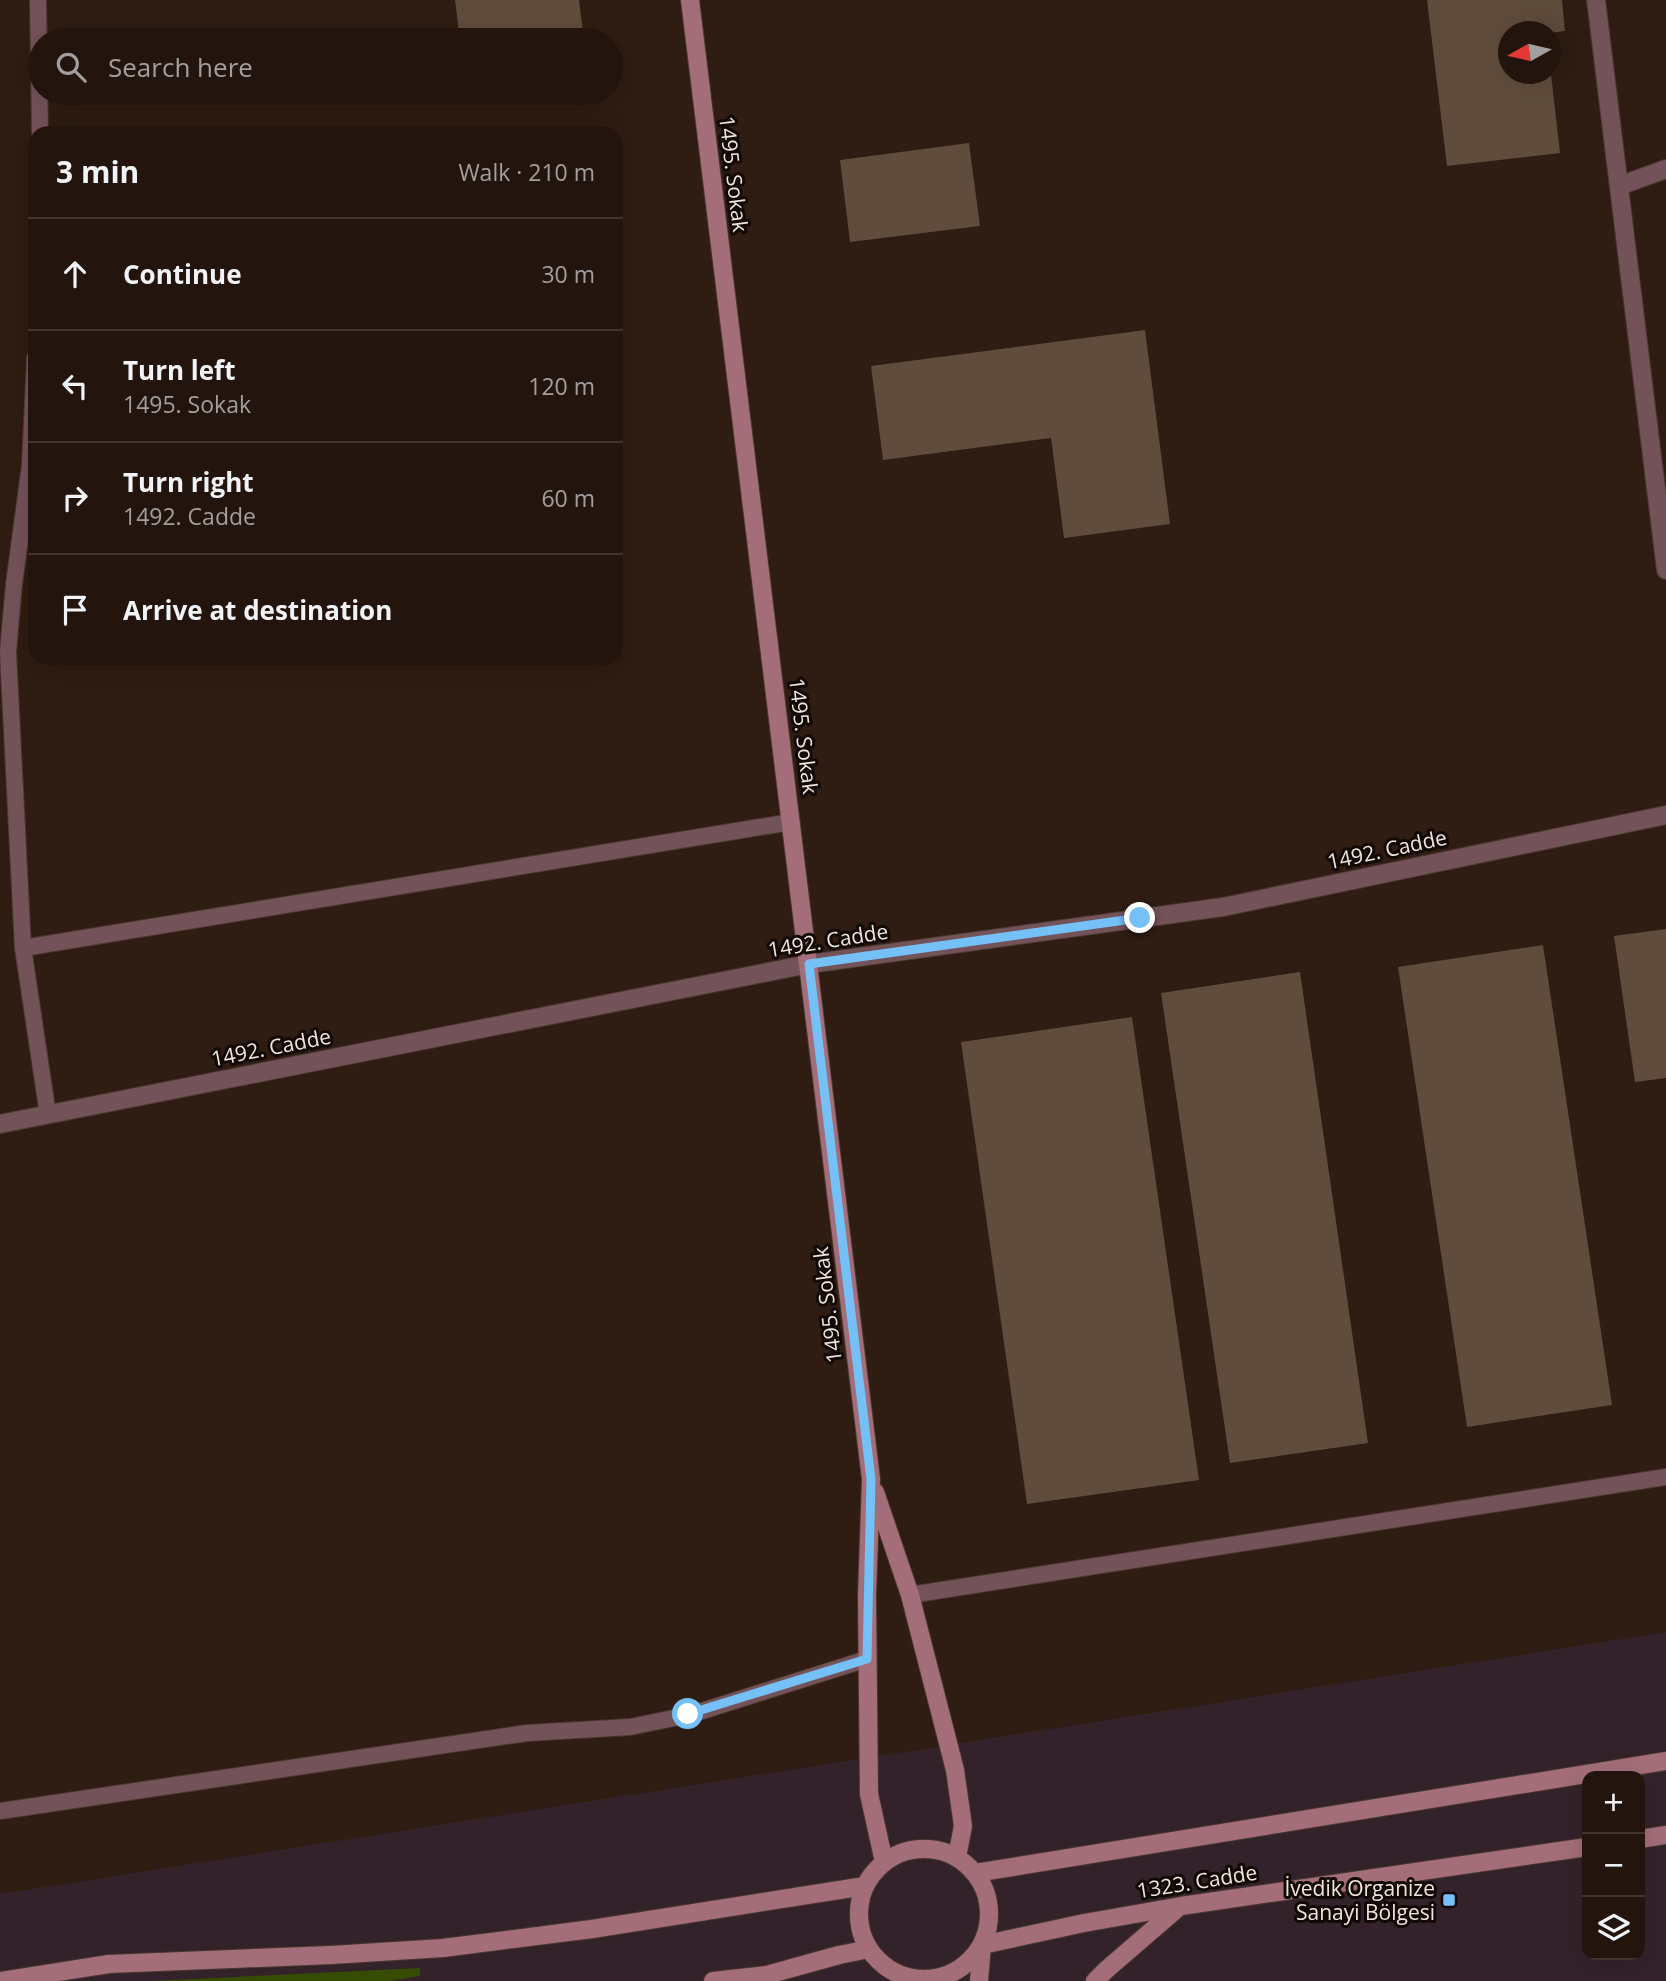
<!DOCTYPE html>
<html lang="en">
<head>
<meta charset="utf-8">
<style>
  body { margin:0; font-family:"Open Sans",sans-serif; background:#2f221c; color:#f1f3f6 }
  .controls { position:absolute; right:21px; bottom:21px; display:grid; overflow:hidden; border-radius:14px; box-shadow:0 7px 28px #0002 }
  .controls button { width:63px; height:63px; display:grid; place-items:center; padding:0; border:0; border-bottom:2px solid #40342e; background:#23150e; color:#f1f3f6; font:35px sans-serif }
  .compass { position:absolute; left:1498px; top:21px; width:63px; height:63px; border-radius:50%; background:#23150e; box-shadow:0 7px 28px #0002; rotate:262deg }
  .stop { position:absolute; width:21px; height:21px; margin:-16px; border:5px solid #75c0f6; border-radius:50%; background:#fff }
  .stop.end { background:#75c0f6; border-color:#fff; box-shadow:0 2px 7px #0008 }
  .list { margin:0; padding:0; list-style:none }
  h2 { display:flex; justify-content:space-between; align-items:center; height:91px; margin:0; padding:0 28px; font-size:30px }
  h2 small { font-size:23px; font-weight:400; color:#a39f9e }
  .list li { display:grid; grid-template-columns:46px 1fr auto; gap:21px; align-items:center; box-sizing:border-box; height:112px; padding:0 28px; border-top:2px solid #40342e }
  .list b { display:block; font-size:26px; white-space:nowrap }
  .list p { margin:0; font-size:23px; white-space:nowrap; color:#a39f9e }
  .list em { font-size:23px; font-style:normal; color:#a39f9e }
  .icon { flex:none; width:38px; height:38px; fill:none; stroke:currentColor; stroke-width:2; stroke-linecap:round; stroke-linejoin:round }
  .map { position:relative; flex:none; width:1666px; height:1981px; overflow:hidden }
  .search { position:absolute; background:#23150e; box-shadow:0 7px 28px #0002; left:28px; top:28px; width:595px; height:77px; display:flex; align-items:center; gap:18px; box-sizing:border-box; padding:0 24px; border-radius:38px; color:#a39f9e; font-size:26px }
  .panel { position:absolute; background:#23150e; box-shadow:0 7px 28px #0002; left:28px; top:126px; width:595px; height:539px; border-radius:21px }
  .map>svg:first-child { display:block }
</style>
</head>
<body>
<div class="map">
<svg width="1666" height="1981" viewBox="0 0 1666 1981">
  <rect width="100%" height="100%" fill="#2f1c12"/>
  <path fill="#34222a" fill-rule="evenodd" d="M 1666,1632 L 1666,1981 L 0,1981 L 0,1894 ZM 1587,1776 L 1640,1776 L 1640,1955 L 1587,1955 Z"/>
  <path fill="#364c02" d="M 420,1968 L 420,1976 L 389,1981 L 152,1981 Z"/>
  <path fill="#5f4c3d" d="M 455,0 L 579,0 L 584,40 L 460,40 Z
    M 1427,0 L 1562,0 L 1565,31 L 1550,33 L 1550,32 L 1508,32 L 1508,74 L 1551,74 L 1560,153 L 1447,166 Z
    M 969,143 L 980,226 L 850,242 L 840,160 Z
    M 1145,330 L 1170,524 L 1064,538 L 1051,438 L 883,460 L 871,366 Z
    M 1666,929 L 1666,1078 L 1635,1082 L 1614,936 Z
    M 1543,945 L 1612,1405 L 1467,1427 L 1398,967 Z
    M 1300,972 L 1368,1443 L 1230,1463 L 1161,993 Z
    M 1132,1017 L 1199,1480 L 1027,1504 L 961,1042 Z"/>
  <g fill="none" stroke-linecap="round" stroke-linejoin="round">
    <g stroke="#4a382e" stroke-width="18">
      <path id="service" d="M 38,0 L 40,133
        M 35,358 L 30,465 L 14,584 L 8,652 L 23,948 L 48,1115
        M 23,948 L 791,822
        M 910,1595 L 1666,1477
        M 0,1811 L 527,1733 L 630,1727 L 674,1718 L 702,1711 L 867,1659"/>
    </g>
    <g stroke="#4a382e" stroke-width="20">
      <path id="minor" d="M 1596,0 L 1666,570
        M 1619,186 L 1666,169"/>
    </g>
    <g stroke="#4a382e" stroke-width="20">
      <path id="tertiary" d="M 0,1124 L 809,964 L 1223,907 L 1666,815"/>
    </g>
    <g stroke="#4a382e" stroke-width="20">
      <path id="secondary" d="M 690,0 L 871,1479 L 867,1596 L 869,1794 L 884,1862
        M 875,1492 L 910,1595 L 955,1770 L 963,1826 L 957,1857
        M 1640,1839 L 1666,1835
        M859 1914a65 65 0 1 1 130 0a65 65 0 1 1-130 0Z
        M 975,1873 L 1666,1761
        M 982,1945 L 1084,1923 L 1181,1906 L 1587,1847
        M 0,1981 L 109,1964 L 331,1955 L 443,1948 L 592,1929 L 865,1886
        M 713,1981 L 767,1975 L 839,1955 L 869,1949
        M 979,1981 L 982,1945
        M 1095,1981 L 1106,1970 L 1179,1907"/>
    </g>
    <use href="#service" stroke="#74525a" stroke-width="16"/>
    <use href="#minor" stroke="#74525a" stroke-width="18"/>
    <use href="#tertiary" stroke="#74525a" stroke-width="18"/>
    <use href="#secondary" stroke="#a36e7a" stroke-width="18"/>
  </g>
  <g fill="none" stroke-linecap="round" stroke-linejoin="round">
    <path stroke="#75c0f6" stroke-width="9" d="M 688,1714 L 867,1659 L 871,1479 L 809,964 L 1140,918"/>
  </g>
  <rect fill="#75c0f6" stroke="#110905" stroke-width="2.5" x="1442" y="1893" width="14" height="14" rx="3.5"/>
  <g text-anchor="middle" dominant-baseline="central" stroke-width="6" stroke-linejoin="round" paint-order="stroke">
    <g font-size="21" fill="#f1e4dd" stroke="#110905">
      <text transform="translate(734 174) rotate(83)">1495. Sokak</text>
      <text transform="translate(804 736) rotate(83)">1495. Sokak</text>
      <text transform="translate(1387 849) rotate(-12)">1492. Cadde</text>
      <text transform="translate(828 940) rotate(-9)">1492. Cadde</text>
      <text transform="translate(271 1047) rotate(-11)">1492. Cadde</text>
      <text transform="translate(827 1305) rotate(-97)">1495. Sokak</text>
      <text transform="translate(1197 1881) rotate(-9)">1323. Cadde</text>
    </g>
    <g font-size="21" fill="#f1e4dd" stroke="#110905" text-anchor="end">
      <text x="1435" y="1888">İvedik Organize<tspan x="1435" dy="24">Sanayi Bölgesi</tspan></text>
    </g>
  </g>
</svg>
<div class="controls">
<button>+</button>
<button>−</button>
<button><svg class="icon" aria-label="layers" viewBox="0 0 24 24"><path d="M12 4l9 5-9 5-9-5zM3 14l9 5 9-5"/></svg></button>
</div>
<svg class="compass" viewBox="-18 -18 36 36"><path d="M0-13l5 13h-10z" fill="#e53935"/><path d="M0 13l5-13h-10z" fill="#a39f9e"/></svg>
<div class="stop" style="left:688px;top:1714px"></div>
<div class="stop end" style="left:1140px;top:918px"></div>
<div class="search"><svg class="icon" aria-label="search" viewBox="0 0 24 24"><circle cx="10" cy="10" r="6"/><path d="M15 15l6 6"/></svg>Search here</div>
<section class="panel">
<h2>3 min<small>Walk · 210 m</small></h2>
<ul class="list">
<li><svg class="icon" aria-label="ahead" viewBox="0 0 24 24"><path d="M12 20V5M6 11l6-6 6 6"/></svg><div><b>Continue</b></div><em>30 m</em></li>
<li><svg class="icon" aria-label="left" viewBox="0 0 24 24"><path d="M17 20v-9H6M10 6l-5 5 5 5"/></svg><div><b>Turn left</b><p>1495. Sokak</p></div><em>120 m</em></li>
<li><svg class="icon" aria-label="right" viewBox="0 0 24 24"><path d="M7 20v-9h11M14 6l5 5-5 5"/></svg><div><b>Turn right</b><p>1492. Cadde</p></div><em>60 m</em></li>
<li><svg class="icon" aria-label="arrive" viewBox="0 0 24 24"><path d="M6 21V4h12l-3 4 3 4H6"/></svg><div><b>Arrive at destination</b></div></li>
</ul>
</section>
</div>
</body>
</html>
